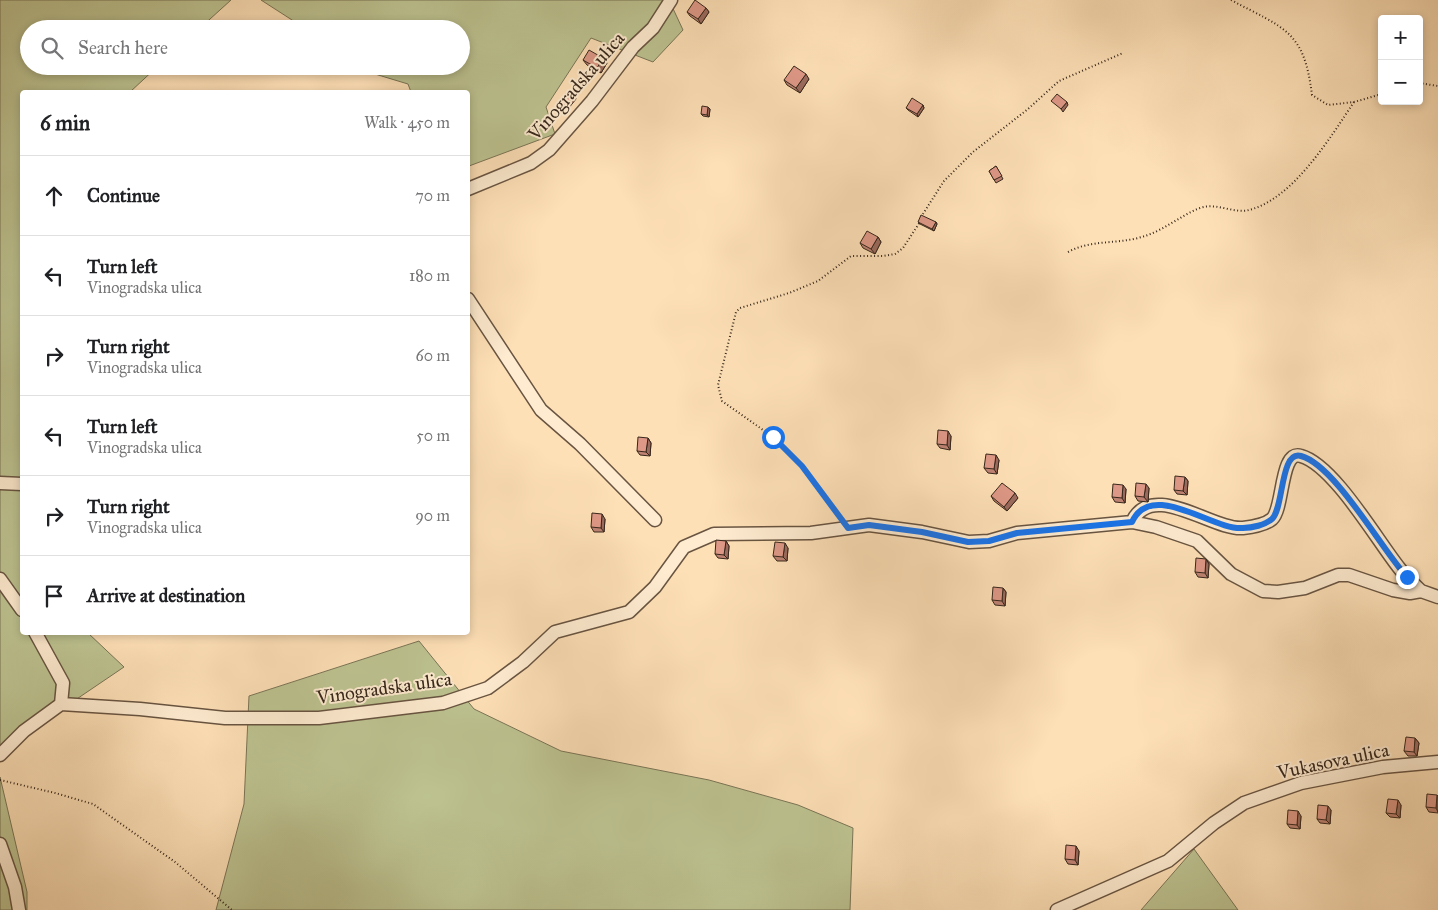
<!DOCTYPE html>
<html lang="en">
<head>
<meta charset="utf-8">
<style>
  body { margin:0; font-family:"IM FELL Great Primer",serif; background:#f2f2f2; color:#202124 }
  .controls { position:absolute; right:15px; top:15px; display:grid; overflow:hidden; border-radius:5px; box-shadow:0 2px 8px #0003 }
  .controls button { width:45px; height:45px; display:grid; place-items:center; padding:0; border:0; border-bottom:1px solid #e0e0e0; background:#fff; color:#202124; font:25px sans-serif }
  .stop { position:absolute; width:15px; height:15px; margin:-11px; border:4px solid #1a73e8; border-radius:50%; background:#fff }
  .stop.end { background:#1a73e8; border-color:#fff; box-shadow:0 1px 5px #0008 }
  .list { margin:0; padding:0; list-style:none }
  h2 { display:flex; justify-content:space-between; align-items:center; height:65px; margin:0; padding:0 20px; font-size:21px }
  h2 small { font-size:16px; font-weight:400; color:#757577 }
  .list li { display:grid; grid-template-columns:32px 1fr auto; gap:15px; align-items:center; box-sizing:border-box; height:80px; padding:0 20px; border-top:1px solid #e0e0e0 }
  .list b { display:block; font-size:19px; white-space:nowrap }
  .list p { margin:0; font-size:16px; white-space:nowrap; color:#757577 }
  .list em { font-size:16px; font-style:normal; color:#757577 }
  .icon { flex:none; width:28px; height:28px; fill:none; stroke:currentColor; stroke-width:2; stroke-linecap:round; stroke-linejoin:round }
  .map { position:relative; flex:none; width:1438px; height:910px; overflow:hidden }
  .search { position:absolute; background:#fff; box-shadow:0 2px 8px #0003; left:20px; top:20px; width:450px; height:55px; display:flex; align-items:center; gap:12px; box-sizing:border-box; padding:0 18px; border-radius:28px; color:#757577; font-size:19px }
  .panel { position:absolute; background:#fff; box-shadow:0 2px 8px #0003; left:20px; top:90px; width:450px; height:545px; border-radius:5px }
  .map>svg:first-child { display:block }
</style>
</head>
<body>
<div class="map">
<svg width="1438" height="910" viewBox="0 0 1438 910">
  <rect width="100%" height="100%" fill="#fee0b7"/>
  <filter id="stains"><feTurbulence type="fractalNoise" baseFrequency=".004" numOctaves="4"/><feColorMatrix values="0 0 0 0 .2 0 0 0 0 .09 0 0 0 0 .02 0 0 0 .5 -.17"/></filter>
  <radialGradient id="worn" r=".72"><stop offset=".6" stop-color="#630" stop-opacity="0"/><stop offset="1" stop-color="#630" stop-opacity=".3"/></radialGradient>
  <path fill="#bdc391" stroke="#7a7456" d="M 0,0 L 231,0 L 199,29 L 29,29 L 29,66 L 158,66 L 130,92 L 22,92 L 22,632 L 88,633 L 124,667 L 0,751 Z
    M 261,0 L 669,0 L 683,30 L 653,62 L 591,38 L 546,107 L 555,134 L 469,166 L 468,92 L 411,92 L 408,84 L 365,71 L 358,66 L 461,66 L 461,29 L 306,29 Z
    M 419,641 L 474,709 L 561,751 L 709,780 L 798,805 L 853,828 L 850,910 L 216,910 L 244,804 L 249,696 Z
    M 0,777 L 27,892 L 27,910 L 0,910 Z
    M 1194,849 L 1238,910 L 1141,910 Z"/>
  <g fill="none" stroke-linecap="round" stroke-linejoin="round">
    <g stroke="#685441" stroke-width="15">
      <path id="minor" d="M 468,189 L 531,163 L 549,150 L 592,101 L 633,47 L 653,28 L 671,0
        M 468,299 L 541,410 L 580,444 L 655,520
        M 0,483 L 22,484
        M 1132,522 C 1152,479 1213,531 1243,528 C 1252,527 1265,525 1272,519 C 1284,508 1280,449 1301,456 C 1334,465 1378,542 1400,569 C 1406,577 1414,584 1421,591
        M 0,579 L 22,610
        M 61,704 L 140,709 L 225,718 L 319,718 L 443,703 L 488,688 L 523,662 L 555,632 L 629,612 L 655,587 L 684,547 L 714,534 L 811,533 L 869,525 L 922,532 L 969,542 L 989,541 L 1017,533 L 1132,522 L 1156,527 L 1197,541 L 1231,574 L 1263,591 L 1278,592 L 1305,588 L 1338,575 L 1349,575 L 1393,590 L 1410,593 L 1421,591 L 1438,597
        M 0,755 L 24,731 L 61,704 L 63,683 L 35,632
        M 0,844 L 15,887 L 19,910
        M 1057,910 L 1168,861 L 1214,823 L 1244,803 L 1301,783 L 1383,767 L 1438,762"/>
    </g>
    <path stroke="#36261a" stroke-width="2" stroke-dasharray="1 2.5" stroke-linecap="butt" d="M 1231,0 C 1285,29 1304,30 1312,95 L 1328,105 L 1354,102 L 1382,94
      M 1419,83 L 1438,86
      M 921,217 L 944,181 L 973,152 L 1028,109 L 1059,81 L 1123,53
      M 1068,252 C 1090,240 1114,244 1138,238 C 1163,232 1179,216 1200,208 C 1216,202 1234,214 1249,210 C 1293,199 1330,138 1354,102
      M 838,516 L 802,466 L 773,437 L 722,401 L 718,385 L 736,312 L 740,308 L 789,293 L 818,281 L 851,256 L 883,256 L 895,254 L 903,248 L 920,222
      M 0,780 L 55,793 L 93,804 L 175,862 L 232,910"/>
    <use href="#minor" stroke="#feebd0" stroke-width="12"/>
  </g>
  <path fill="#bf8374" stroke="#36261a" d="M 706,8 L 709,12 L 701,24 L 690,16 L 687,12 Z
    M 603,58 L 607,63 L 601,73 L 587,65 L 583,60 Z
    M 809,79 L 800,93 L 787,85 L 784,80 Z
    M 923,105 L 924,108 L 918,117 L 908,110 L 906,108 Z
    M 710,109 L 709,117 L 703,116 L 701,114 Z
    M 996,166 L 1003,179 L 996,183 L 989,171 Z
    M 918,222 L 936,222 L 937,224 L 934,231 L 920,224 Z
    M 878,237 L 881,242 L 875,254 L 863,248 L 860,243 Z
    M 951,436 L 950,450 L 940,448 L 937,444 Z
    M 648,438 L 651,443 L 650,456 L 640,455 L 637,451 Z
    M 999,460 L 997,474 L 988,473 L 984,468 Z
    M 1185,477 L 1188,481 L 1187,495 L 1177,494 L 1174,490 Z
    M 1149,488 L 1148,502 L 1138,501 L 1135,496 Z
    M 1126,489 L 1125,503 L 1115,502 L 1112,497 Z
    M 991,496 L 1018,498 L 1007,511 L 994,501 Z
    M 605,519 L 604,532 L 594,532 L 591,527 Z
    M 726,541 L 729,546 L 728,559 L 718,558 L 715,554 Z
    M 788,548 L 787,561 L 777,561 L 773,556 Z
    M 1206,559 L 1209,564 L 1208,578 L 1198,577 L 1195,572 Z
    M 1003,588 L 1006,592 L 1005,606 L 995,605 L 992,600 Z
    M 1415,738 L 1419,743 L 1417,756 L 1408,756 L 1404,751 Z
    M 1438,796 L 1438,813 L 1429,812 L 1426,807 Z
    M 1401,805 L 1400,818 L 1390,817 L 1386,813 Z
    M 1331,810 L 1330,824 L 1320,823 L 1317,819 Z
    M 1301,816 L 1300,829 L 1290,828 L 1287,824 Z
    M 1079,851 L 1078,865 L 1068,864 L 1065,859 Z"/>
  <path fill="#9b6a5e" stroke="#36261a" d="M 706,8 L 709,12 L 701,24 L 698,19 Z
    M 603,58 L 607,63 L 601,73 L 597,68 Z
    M 806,74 L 809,79 L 800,93 L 796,88 Z
    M 575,96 L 576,99 L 568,109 L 566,106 Z
    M 1067,102 L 1068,105 L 1063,112 L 1061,109 Z
    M 923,105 L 924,108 L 918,117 L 917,114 Z
    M 708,107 L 710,109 L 709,117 L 707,115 Z
    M 936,222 L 937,224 L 934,231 L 932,229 Z
    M 878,237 L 881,242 L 875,254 L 871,249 Z
    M 948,431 L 951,436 L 950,450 L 947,445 Z
    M 648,438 L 651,443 L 650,456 L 646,452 Z
    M 996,455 L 999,460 L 997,474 L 994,469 Z
    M 1185,477 L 1188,481 L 1187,495 L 1183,491 Z
    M 1146,484 L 1149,488 L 1148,502 L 1144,497 Z
    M 1123,485 L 1126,489 L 1125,503 L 1122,498 Z
    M 1015,493 L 1018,498 L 1007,511 L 1004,507 Z
    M 602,514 L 605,519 L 604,532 L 601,528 Z
    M 726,541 L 729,546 L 728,559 L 724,555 Z
    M 785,543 L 788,548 L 787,561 L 783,557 Z
    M 1206,559 L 1209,564 L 1208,578 L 1205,573 Z
    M 1003,588 L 1006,592 L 1005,606 L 1002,601 Z
    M 1415,738 L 1419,743 L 1417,756 L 1414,752 Z
    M 1437,795 L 1438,796 L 1438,812 L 1436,808 Z
    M 1398,800 L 1401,805 L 1400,818 L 1396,814 Z
    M 1328,806 L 1331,810 L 1330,824 L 1326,820 Z
    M 1298,811 L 1301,816 L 1300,829 L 1297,825 Z
    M 1076,846 L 1079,851 L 1078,865 L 1075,860 Z"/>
  <path fill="#de9887" stroke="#36261a" d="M 695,0 L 706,8 L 698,19 L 687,12 Z
    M 589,50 L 603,58 L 597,68 L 583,60 Z
    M 794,66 L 806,74 L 796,88 L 784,80 Z
    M 568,91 L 575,96 L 566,106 L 560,101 Z
    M 1057,94 L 1067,102 L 1061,109 L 1051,101 Z
    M 912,98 L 923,105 L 917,114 L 906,108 Z
    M 702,106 L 708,107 L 707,115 L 701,114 Z
    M 996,166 L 1002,176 L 994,180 L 989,171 Z
    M 921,215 L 936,222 L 932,229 L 918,222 Z
    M 867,231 L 878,237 L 871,249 L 860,243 Z
    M 938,430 L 948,431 L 947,445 L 937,444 Z
    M 638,437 L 648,438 L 646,452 L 637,451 Z
    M 986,454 L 996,455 L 994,469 L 984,468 Z
    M 1175,476 L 1185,477 L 1183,491 L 1174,490 Z
    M 1002,483 L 1015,493 L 1004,507 L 991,496 Z
    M 1136,483 L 1146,484 L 1144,497 L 1135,496 Z
    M 1113,484 L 1123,485 L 1122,498 L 1112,497 Z
    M 592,513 L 602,514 L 601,528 L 591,527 Z
    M 716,540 L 726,541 L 724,555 L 715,554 Z
    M 775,542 L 785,543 L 783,557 L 773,556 Z
    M 1196,558 L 1206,559 L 1205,573 L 1195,572 Z
    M 993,587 L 1003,588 L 1002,601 L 992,600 Z
    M 1406,737 L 1415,738 L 1414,752 L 1404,751 Z
    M 1427,794 L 1437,795 L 1436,808 L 1426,807 Z
    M 1388,799 L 1398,800 L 1396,814 L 1386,813 Z
    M 1318,805 L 1328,806 L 1326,820 L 1317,819 Z
    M 1288,810 L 1298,811 L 1297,825 L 1287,824 Z
    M 1066,845 L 1076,846 L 1075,860 L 1065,859 Z"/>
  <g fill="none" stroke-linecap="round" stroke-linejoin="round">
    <path stroke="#1a73e8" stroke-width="6" d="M 773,437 L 802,466 L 848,528 L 869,525 L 922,532 L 968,542 L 989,541 L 1017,533 L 1132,522 C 1152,479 1213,531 1243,528 C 1252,528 1265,525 1272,519 C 1284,508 1280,450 1301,456 C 1335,465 1382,550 1407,577"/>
  </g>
  <g text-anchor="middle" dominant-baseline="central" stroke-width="4" stroke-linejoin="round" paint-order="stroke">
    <g font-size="19" fill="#36261a" stroke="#feebd0">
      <text transform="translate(576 86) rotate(-49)">Vinogradska ulica</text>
      <text transform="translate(384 688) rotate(-8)">Vinogradska ulica</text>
      <text transform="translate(1333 761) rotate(-12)">Vukasova ulica</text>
    </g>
  </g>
  <rect width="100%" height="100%" filter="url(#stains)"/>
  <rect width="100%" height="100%" fill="url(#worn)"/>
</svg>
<div class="controls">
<button>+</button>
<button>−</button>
</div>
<div class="stop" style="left:773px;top:437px"></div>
<div class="stop end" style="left:1407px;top:577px"></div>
<div class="search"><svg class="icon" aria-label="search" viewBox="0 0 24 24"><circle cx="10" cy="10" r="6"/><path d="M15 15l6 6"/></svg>Search here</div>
<section class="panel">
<h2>6 min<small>Walk · 450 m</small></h2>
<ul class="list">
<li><svg class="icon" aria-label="ahead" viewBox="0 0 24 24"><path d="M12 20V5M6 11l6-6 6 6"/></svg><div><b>Continue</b></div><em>70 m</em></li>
<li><svg class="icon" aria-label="left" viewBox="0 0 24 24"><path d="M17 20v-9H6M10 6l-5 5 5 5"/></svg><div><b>Turn left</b><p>Vinogradska ulica</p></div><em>180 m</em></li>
<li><svg class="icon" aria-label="right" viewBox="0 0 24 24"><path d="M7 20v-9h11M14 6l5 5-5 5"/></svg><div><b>Turn right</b><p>Vinogradska ulica</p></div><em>60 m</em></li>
<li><svg class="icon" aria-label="left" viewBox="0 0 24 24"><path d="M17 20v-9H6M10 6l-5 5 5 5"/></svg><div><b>Turn left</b><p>Vinogradska ulica</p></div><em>50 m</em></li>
<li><svg class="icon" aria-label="right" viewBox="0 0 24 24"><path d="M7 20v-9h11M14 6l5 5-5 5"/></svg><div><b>Turn right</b><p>Vinogradska ulica</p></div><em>90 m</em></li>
<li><svg class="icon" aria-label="arrive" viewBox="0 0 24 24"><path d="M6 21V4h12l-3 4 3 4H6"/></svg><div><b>Arrive at destination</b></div></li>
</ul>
</section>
</div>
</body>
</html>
